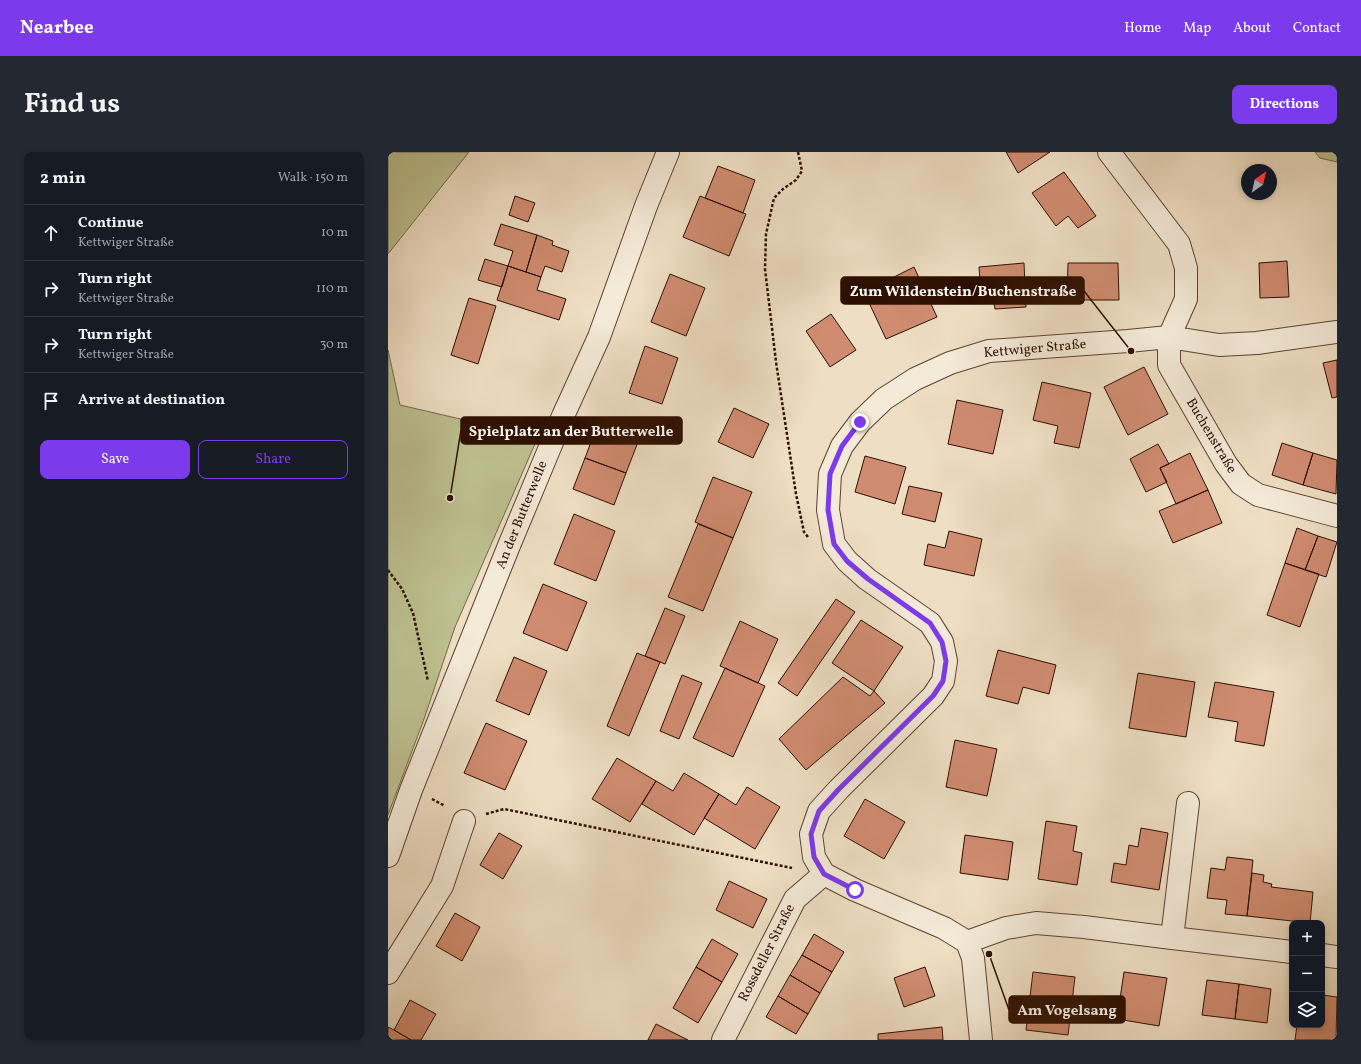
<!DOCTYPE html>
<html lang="en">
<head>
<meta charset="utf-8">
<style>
  body { margin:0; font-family:Vollkorn,serif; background:#242831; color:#f1f3f6 }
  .controls { position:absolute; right:12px; bottom:12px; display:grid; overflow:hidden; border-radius:8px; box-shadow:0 2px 6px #0003 }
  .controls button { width:36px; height:36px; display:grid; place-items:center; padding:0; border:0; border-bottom:1px solid #363941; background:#171b24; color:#f1f3f6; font:20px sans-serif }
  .compass { position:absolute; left:853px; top:12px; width:36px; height:36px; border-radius:50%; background:#171b24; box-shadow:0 2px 6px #0003; rotate:34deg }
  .stop { position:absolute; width:12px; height:12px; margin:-9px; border:3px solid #7c3aed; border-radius:50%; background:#fff }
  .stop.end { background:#7c3aed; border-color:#fff; box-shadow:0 1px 4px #0008 }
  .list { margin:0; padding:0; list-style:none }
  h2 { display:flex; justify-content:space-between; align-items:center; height:52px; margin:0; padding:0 16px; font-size:17px }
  h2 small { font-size:13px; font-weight:400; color:#9ea1a6 }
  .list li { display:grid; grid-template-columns:26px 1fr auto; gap:12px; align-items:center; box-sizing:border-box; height:56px; padding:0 16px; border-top:1px solid #363941 }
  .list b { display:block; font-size:15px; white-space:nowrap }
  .list p { margin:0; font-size:13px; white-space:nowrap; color:#9ea1a6 }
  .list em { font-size:13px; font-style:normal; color:#9ea1a6 }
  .actions { display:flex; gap:8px; padding:12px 16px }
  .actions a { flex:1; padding:9px 0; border:1px solid #7c3aed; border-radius:8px; text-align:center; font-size:14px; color:#7c3aed }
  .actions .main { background:#7c3aed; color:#fff }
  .icon { flex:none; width:22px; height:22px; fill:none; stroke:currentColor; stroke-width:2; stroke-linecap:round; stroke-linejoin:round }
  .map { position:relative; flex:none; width:949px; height:888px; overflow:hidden; border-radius:8px }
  header { display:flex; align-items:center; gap:24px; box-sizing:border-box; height:56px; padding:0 20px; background:#7c3aed; color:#fff }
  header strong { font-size:19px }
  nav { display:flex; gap:22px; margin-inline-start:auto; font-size:14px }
  .intro { display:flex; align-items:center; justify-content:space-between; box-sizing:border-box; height:96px; padding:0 24px }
  h1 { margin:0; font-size:28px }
  .button { padding:10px 18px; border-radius:8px; background:#7c3aed; color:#fff; font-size:14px; font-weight:700 }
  main { display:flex; gap:24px; padding:0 24px }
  aside { flex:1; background:#171b24; border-radius:8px; box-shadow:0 2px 6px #0003 }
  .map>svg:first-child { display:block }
</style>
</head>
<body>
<header>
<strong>Nearbee</strong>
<nav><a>Home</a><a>Map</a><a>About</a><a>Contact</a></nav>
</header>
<div class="intro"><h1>Find us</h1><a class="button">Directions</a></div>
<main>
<aside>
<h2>2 min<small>Walk · 150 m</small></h2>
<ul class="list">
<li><svg class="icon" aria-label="ahead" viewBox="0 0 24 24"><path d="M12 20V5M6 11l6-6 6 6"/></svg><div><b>Continue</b><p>Kettwiger Straße</p></div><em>10 m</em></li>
<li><svg class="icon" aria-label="right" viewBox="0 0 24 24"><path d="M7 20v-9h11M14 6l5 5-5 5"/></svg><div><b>Turn right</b><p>Kettwiger Straße</p></div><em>110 m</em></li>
<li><svg class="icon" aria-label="right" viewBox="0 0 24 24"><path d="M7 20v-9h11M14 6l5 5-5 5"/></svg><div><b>Turn right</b><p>Kettwiger Straße</p></div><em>30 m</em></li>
<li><svg class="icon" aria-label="arrive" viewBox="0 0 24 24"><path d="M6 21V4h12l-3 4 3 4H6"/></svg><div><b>Arrive at destination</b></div></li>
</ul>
<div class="actions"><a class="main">Save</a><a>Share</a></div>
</aside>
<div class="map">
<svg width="949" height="888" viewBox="0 0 949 888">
  <rect width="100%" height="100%" fill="#eedec3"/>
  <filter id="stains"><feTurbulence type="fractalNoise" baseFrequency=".005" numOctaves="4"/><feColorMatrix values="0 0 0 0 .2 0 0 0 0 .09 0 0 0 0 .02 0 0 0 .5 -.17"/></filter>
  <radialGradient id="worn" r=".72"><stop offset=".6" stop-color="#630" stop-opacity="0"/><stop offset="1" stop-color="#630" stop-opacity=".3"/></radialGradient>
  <path fill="#bdc090" stroke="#756848" d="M 0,0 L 81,0 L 0,102 Z
    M 927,0 L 949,0 L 949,10 L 932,6 Z
    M 0,198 L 12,253 L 150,285 L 67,475 L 36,567 L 0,663 Z"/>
  <path fill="#d08c71" stroke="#2d0f00" d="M 618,0 L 662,0 L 630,21 Z
    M 330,14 L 367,28 L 355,61 L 317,46 Z
    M 676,20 L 708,64 L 690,76 L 680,64 L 668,74 L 644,41 Z
    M 127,44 L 147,51 L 140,70 L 121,63 Z
    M 312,44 L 358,62 L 341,104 L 295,85 Z
    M 113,72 L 149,83 L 138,120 L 120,114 L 125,99 L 106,93 Z
    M 149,83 L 165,89 L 164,93 L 181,99 L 174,120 L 157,114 L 153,125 L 138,120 Z
    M 97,107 L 120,114 L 114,135 L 90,128 Z
    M 899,109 L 901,145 L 872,146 L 871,111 Z
    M 636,111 L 638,155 L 607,157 L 604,140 L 593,142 L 591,115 Z
    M 680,111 L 730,111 L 731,148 L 679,148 Z
    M 120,114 L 153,125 L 149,138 L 178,147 L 171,168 L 109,148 Z
    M 526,115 L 549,165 L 498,187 L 476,140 Z
    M 282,122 L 317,136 L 298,184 L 263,170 Z
    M 81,146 L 108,154 L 90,212 L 63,203 Z
    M 443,162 L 468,198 L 442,215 L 418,179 Z
    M 257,194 L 290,206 L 274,252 L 241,241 Z
    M 949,208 L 949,245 L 944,246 L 935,211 Z
    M 756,215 L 780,262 L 740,283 L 716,235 Z
    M 654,230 L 703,241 L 691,296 L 666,291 L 670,274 L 645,268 Z
    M 569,248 L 615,258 L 605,302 L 560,292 Z
    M 346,256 L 381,272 L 365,306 L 330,290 Z
    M 209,274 L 250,290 L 238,321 L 197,306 Z
    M 894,291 L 925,301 L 915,333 L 884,323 Z
    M 770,292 L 781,312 L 772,316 L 779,330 L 758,340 L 742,307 Z
    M 802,301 L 820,338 L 788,352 L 772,316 Z
    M 925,301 L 949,308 L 948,342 L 915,333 Z
    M 477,304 L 518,315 L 507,352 L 467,340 Z
    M 197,306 L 238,321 L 226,353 L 185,337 Z
    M 325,325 L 364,340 L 345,386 L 307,370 Z
    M 521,334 L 554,341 L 547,370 L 514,362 Z
    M 820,338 L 834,371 L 785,391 L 771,359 Z
    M 186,362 L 227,379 L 208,429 L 166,412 Z
    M 310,372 L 345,386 L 315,459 L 280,445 Z
    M 909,376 L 930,384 L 917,418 L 897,411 Z
    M 561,379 L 594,387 L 586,424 L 536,413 L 540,392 L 557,396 Z
    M 930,384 L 949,390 L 938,425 L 917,418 Z
    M 897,411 L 931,422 L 912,475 L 879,463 Z
    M 155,432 L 199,450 L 179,499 L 135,481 Z
    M 448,447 L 467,460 L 409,544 L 390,531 Z
    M 277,456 L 297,464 L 277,512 L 257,504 Z
    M 473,468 L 515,495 L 486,539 L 444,511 Z
    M 352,469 L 390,487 L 370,531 L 332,514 Z
    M 610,498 L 668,513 L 661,542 L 635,535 L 630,552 L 598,544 Z
    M 249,501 L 272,510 L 241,584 L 219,574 Z
    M 126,505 L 159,519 L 141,563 L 108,549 Z
    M 337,516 L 377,534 L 345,605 L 305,586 Z
    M 750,521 L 807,530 L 798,585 L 741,576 Z
    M 294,523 L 314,531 L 291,587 L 272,579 Z
    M 455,525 L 482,544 L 486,539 L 497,551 L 418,618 L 391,587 Z
    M 827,530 L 886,540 L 876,594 L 847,589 L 850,570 L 820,565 Z
    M 98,571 L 139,589 L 117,638 L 76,621 Z
    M 567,588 L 609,597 L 599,644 L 558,635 Z
    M 229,606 L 268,629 L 242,670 L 204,647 Z
    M 296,621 L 331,642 L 306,683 L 254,652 L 268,629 L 285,639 Z
    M 359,635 L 392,655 L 367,697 L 316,666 L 331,642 L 348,653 Z
    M 477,647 L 517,670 L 496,707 L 456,684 Z
    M 658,669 L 689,674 L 685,699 L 694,701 L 689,733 L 650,727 Z
    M 753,676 L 780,681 L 771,738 L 723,730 L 726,711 L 738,713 L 741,693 L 750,695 Z
    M 111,681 L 134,694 L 115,727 L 92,713 Z
    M 577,683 L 625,690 L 620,728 L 572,721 Z
    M 839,705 L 865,708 L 859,764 L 837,762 L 839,748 L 819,746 L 823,716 L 837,718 Z
    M 864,721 L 876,723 L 875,730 L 884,732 L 883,735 L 925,740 L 922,771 L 859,764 Z
    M 341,729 L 379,747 L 365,776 L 328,758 Z
    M 67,761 L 92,775 L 74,809 L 48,794 Z
    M 426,782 L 456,800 L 444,820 L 414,803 Z
    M 324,787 L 350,802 L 334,830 L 308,815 Z
    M 414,803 L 444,820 L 432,841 L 402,823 Z
    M 308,815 L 334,830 L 310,871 L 285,856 Z
    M 537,815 L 547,844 L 516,855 L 506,826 Z
    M 645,820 L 687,825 L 680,883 L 638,878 Z
    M 736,820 L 779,826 L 771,874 L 729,867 Z
    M 402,823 L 432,841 L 420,862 L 390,844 Z
    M 819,828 L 851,832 L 847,867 L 814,863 Z
    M 851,832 L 883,837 L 879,871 L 847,867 Z
    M 934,843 L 949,845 L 948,888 L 907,888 L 909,873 L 934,873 Z
    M 390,844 L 420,862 L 408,882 L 378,865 Z
    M 22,848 L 48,862 L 33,888 L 23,888 L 6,878 Z
    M 268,872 L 300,888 L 260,888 Z
    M 0,875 L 6,878 L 23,888 L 0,888 Z
    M 554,875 L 555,888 L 490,888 L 490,882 Z"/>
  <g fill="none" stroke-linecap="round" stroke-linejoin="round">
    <g stroke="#5d4331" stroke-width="24">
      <path id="street" d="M 721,0 L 791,92 L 798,116 L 798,147 L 781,185 L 781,213 L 838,312 L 853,332 L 870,343 L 949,364
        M 800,651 L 784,786 L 904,800
        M 0,704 L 23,638 L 120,396 L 175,264 L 211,185 L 258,54 L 280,0
        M 579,790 L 618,776 L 648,771 L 696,775 L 784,786
        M 934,803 L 949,805
        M 0,821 L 54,734 L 76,669
        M 335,888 L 407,747 L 436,722
        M 593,888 L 585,806 L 579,790 L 556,776 L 467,738 L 436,722 L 426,705 L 423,682 L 431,659 L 451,637 L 545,544 L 555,529 L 558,509 L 554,490 L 542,471 L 479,427 L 459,409 L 446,392 L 440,358 L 442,322 L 454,294 L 472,270 L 496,247 L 527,227 L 562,211 L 601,199 L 740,189 L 781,185 L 831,193 L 869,191 L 949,180"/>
    </g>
    <path stroke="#2d0f00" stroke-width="2.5" stroke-dasharray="3 2" stroke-linecap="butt" d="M 410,0 L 414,19 L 408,28 L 395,37 L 386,46 L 378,82 L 377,117 L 388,210 L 408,342 L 416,380 L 420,385
      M 0,418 L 14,437 L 25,461 L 40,529
      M 44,647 L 57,654
      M 98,662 L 116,657 L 404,716"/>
    <use href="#street" stroke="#f4ead8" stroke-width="22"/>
  </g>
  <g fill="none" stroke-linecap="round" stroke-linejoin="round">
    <path stroke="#7c3aed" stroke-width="5" d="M 467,738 L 436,722 L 426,705 L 423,682 L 431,659 L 451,637 L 545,544 L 555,529 L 558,509 L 554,490 L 542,471 L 480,427 L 459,409 L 446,392 L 440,358 L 442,322 L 454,294 L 472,270"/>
  </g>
  <g text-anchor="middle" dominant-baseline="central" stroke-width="4" stroke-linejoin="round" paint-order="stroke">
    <g font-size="14" fill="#2d0f00" stroke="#f4ead8">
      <text transform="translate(647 197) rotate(-5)">Kettwiger Straße</text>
      <text transform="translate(823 284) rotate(59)">Buchenstraße</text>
      <text transform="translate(134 363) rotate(-68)">An der Butterwelle</text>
      <text transform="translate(379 801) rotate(-63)">Rossdeller Straße</text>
    </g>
  </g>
  <path fill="none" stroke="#2d0f00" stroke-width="1.5" d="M743 199L696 139M62 346L73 278M601 802L621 858"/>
  <g fill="#2d0f00" stroke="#f4ead8" stroke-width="1.5">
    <circle cx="743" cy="199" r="4"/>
    <circle cx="62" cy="346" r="4"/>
    <circle cx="601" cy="802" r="4"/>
  </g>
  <g fill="#2d0f00" stroke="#2d0f00" stroke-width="1.5">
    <rect x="453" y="125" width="243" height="27" rx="4"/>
    <rect x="73" y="265" width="221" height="27" rx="4"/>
    <rect x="621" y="844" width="116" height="27" rx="4"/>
  </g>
  <g font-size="15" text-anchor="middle" font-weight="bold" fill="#fff">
    <text x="575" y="144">Zum Wildenstein/Buchenstraße</text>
    <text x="183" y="284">Spielplatz an der Butterwelle</text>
    <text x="679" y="863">Am Vogelsang</text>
  </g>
  <rect width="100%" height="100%" filter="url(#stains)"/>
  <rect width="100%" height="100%" fill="url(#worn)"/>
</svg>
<div class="controls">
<button>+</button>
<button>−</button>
<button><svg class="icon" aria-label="layers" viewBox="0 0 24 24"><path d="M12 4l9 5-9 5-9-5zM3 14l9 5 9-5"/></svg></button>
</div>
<svg class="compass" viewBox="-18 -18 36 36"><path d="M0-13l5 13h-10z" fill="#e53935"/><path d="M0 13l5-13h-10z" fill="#9ea1a6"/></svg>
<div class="stop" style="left:467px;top:738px"></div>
<div class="stop end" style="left:472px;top:270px"></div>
</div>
</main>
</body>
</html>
